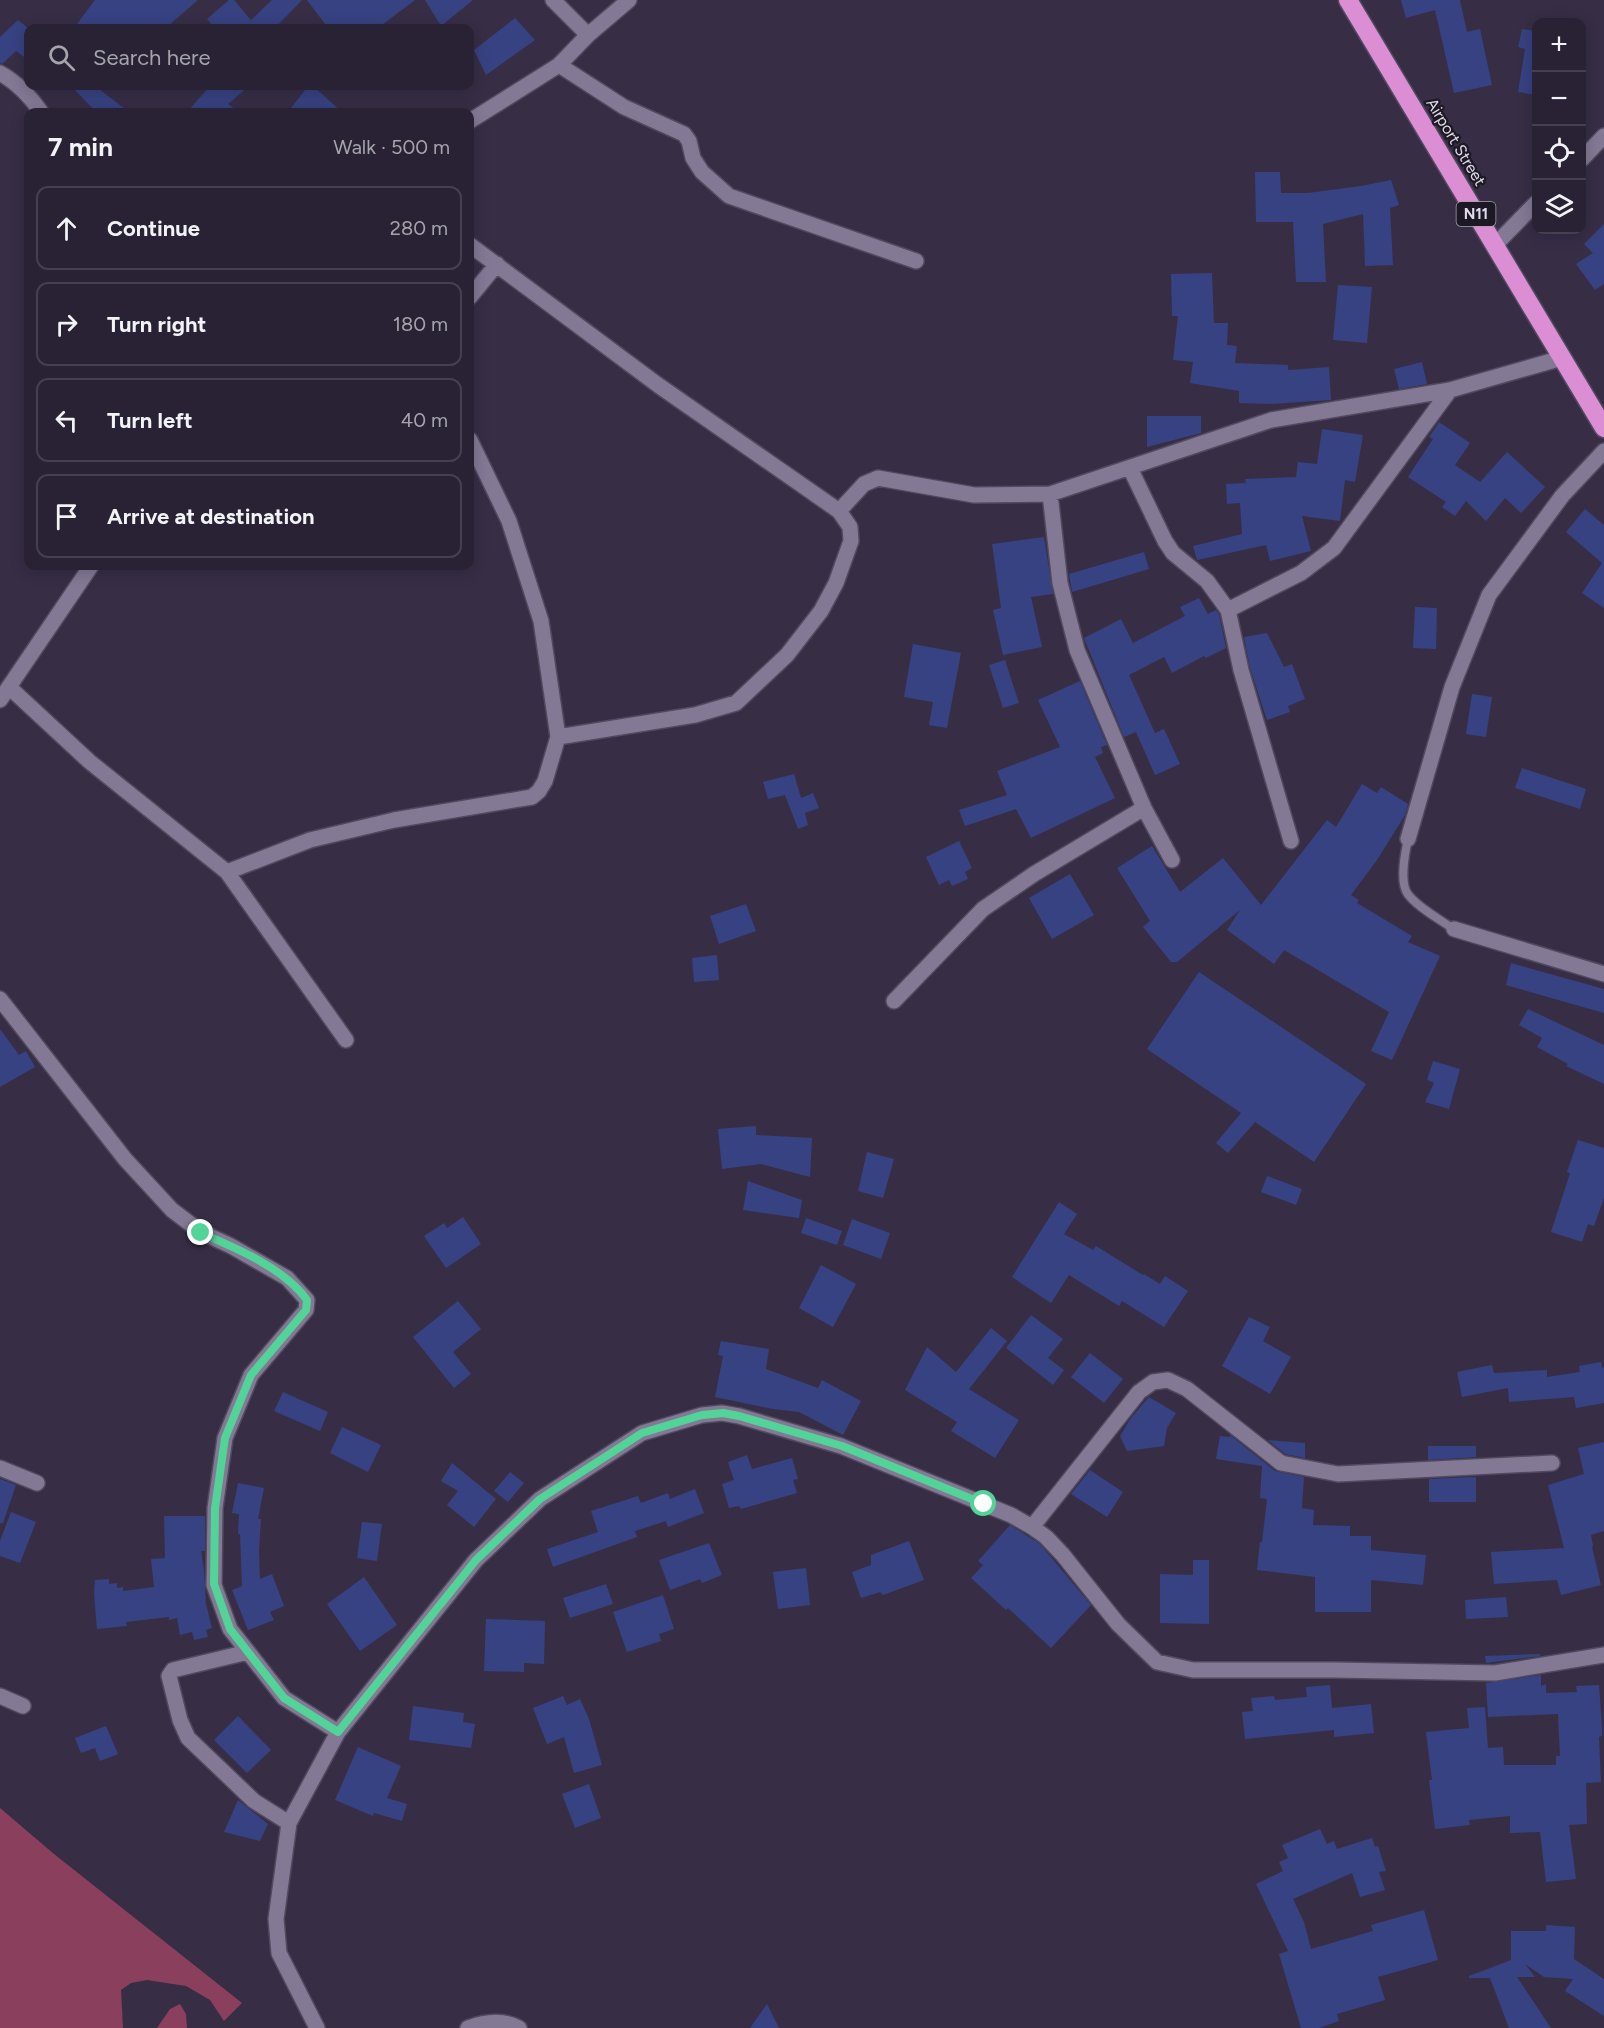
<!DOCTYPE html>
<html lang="en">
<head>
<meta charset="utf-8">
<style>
  body { margin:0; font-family:Figtree,sans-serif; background:#312a3c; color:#f1f3f6 }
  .controls { position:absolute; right:18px; top:18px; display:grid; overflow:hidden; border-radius:12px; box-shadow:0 3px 15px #0003 }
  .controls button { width:54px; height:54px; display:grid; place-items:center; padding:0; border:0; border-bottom:2px solid #453f4f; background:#292234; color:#f1f3f6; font:30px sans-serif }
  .stop { position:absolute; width:18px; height:18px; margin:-14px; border:4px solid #52d397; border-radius:50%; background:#fff }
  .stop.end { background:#52d397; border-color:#fff; box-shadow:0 2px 6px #0008 }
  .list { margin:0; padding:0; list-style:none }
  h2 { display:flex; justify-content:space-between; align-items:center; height:78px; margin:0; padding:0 24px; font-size:26px }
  h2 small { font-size:20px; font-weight:400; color:#a5a4ac }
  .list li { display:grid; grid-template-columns:39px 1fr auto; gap:18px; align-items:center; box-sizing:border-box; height:84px; margin:0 12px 12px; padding:0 12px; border:2px solid #453f4f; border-radius:12px }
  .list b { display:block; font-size:22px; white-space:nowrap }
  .list em { font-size:20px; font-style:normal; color:#a5a4ac }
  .icon { flex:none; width:33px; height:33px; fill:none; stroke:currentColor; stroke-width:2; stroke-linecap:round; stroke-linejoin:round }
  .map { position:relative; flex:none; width:1604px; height:2028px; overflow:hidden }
  .search { position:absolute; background:#292234; box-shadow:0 3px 15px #0003; left:24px; top:24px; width:450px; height:66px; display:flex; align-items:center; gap:15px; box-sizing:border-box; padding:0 21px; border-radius:12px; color:#a5a4ac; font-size:22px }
  .panel { position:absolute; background:#292234; box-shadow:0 3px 15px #0003; left:24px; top:108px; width:450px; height:462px; border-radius:12px }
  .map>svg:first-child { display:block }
</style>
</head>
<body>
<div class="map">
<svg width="1604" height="2028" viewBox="0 0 1604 2028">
  <rect width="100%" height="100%" fill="#372e46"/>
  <path fill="#8a3f5c" d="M 0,1808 L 54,1854 L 242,2003 L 224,2021 L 210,2000 L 186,1986 L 147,1980 L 131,1983 L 121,1990 L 123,2028 L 0,2028 Z
    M 180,2004 L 186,2014 L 187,2028 L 157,2028 L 170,2009 Z"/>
  <path fill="#374282" d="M 95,0 L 198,0 L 168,26 L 157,25 L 157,28 L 74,28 Z
    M 229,0 L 234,0 L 251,20 L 272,0 L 302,0 L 275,28 L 215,28 L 207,19 Z
    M 307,0 L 415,0 L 378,28 L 328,28 Z
    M 425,0 L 473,0 L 441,26 Z
    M 1401,0 L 1460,0 L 1467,32 L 1480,29 L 1492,85 L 1454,93 L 1435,10 L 1406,18 Z
    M 515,18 L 535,40 L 486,75 L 474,50 Z
    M 18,20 L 28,28 L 28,60 L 16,51 L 2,64 L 0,63 L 0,37 Z
    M 1522,29 L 1536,31 L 1536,95 L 1518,92 L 1525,49 L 1518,47 Z
    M 71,86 L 95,86 L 129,112 L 96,112 Z
    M 210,86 L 249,86 L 228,104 L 239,112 L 187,112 Z
    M 308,86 L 313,86 L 342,112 L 288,112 Z
    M 1255,172 L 1280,172 L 1281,193 L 1308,193 L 1361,186 L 1391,180 L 1399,205 L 1390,208 L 1393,265 L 1365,266 L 1363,214 L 1323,224 L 1326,282 L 1296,282 L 1293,222 L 1256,222 Z
    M 1604,224 L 1604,284 L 1595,290 L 1576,264 L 1593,253 L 1584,244 Z
    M 1212,273 L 1214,323 L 1228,323 L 1227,345 L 1237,346 L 1235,363 L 1288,365 L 1288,370 L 1329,367 L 1331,400 L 1271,404 L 1239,403 L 1239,391 L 1190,383 L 1193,362 L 1173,360 L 1178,316 L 1172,316 L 1171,274 Z
    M 1338,285 L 1372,287 L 1367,343 L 1333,340 Z
    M 1422,362 L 1427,384 L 1399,389 L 1394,369 Z
    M 1147,416 L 1201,416 L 1201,433 L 1147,447 Z
    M 1439,422 L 1470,443 L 1455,465 L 1480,482 L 1507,452 L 1545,487 L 1521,513 L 1505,498 L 1486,521 L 1466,501 L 1455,516 L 1442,507 L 1446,502 L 1408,477 L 1433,439 L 1429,437 Z
    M 1322,429 L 1363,435 L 1355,482 L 1345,480 L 1340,521 L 1302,516 L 1311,551 L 1270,561 L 1266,545 L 1197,560 L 1193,546 L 1242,534 L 1240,503 L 1227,504 L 1226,484 L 1246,483 L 1245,479 L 1296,477 L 1298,462 L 1317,464 Z
    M 1585,509 L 1604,525 L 1604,608 L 1582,593 L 1602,563 L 1566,532 Z
    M 1044,537 L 1053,594 L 1031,597 L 1042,647 L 1003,655 L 993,610 L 1001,608 L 992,544 Z
    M 1144,552 L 1149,569 L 1072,592 L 1069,574 Z
    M 1199,598 L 1208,614 L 1216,610 L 1219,614 L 1226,648 L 1206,658 L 1204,656 L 1172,673 L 1164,657 L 1129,675 L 1155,733 L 1164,729 L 1180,764 L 1155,775 L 1136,732 L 1124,737 L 1084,638 L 1121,619 L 1133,643 L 1185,616 L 1180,607 Z
    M 1415,607 L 1437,608 L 1436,649 L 1413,648 Z
    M 1267,633 L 1284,667 L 1292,664 L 1305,699 L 1288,706 L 1290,712 L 1267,720 L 1250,668 L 1244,637 Z
    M 913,644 L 961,653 L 947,728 L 929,725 L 933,702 L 904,697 Z
    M 1005,660 L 1019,703 L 1003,708 L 989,665 Z
    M 1080,681 L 1107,745 L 1101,747 L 1103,753 L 1095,757 L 1115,798 L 1031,838 L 1016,809 L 965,826 L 959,810 L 1007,795 L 997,771 L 1060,747 L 1038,700 Z
    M 1472,694 L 1492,697 L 1486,737 L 1466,734 Z
    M 1522,768 L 1586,789 L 1580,809 L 1515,788 Z
    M 794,774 L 801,798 L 813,793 L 819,808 L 805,813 L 808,825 L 798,829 L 785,795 L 768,799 L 763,782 Z
    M 1362,784 L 1377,793 L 1381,787 L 1408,804 L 1405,815 L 1377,860 L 1351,895 L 1359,900 L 1357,903 L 1412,936 L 1408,942 L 1440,956 L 1392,1060 L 1371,1051 L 1389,1012 L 1284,950 L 1274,964 L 1227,930 L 1240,910 L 1177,962 L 1171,962 L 1143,927 L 1150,921 L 1117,868 L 1152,846 L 1180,892 L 1223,858 L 1261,905 L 1327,820 L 1336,827 Z
    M 959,841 L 972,868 L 965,872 L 968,879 L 952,886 L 949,880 L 939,885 L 926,857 Z
    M 1070,874 L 1094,915 L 1052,939 L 1029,898 Z
    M 746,904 L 756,931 L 719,944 L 710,916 Z
    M 717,955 L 719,980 L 694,982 L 692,958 Z
    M 1511,963 L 1604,989 L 1604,1013 L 1506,985 Z
    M 1199,972 L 1366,1084 L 1314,1162 L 1255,1122 L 1228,1153 L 1216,1143 L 1241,1113 L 1147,1049 Z
    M 1528,1009 L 1604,1045 L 1604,1084 L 1566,1066 L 1568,1064 L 1537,1047 L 1542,1038 L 1519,1025 Z
    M 0,1029 L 19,1055 L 26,1051 L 35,1067 L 0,1087 Z
    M 1433,1061 L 1460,1069 L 1449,1109 L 1425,1102 L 1434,1083 L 1427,1080 Z
    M 756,1126 L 756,1135 L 812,1138 L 810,1177 L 761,1164 L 722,1169 L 718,1129 Z
    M 1578,1140 L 1604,1148 L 1604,1198 L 1594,1226 L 1588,1224 L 1582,1242 L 1551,1232 L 1570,1173 L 1567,1172 Z
    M 867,1152 L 894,1159 L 883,1198 L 858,1191 Z
    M 1267,1176 L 1302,1189 L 1296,1205 L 1261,1192 Z
    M 748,1181 L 802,1200 L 799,1218 L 743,1210 Z
    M 1059,1202 L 1077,1214 L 1064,1234 L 1093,1250 L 1096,1246 L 1143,1275 L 1144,1274 L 1160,1284 L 1165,1276 L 1188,1291 L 1164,1327 L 1122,1301 L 1119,1306 L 1069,1275 L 1051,1303 L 1012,1277 Z
    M 463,1217 L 481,1244 L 446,1268 L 424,1236 L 444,1223 L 447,1228 Z
    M 806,1218 L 842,1231 L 837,1245 L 801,1233 Z
    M 852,1219 L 890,1233 L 881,1259 L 843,1245 Z
    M 821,1265 L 856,1284 L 833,1327 L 799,1308 Z
    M 458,1301 L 481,1329 L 453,1352 L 471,1374 L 454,1388 L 413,1337 Z
    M 1031,1315 L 1063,1339 L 1048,1358 L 1064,1370 L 1053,1385 L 1006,1348 Z
    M 1249,1317 L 1270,1327 L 1263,1341 L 1291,1357 L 1270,1394 L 1222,1366 Z
    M 991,1328 L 1007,1341 L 969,1389 L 1019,1420 L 995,1458 L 951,1431 L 957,1422 L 905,1390 L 927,1347 L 956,1372 Z
    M 721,1341 L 769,1349 L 766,1369 L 818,1388 L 822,1380 L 861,1401 L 843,1435 L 799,1412 L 773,1409 L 715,1397 L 723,1356 L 718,1355 Z
    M 1090,1353 L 1123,1379 L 1104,1403 L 1071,1377 Z
    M 1601,1362 L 1602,1368 L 1604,1367 L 1604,1403 L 1576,1408 L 1574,1397 L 1509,1402 L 1508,1388 L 1462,1397 L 1457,1372 L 1492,1365 L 1494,1373 L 1547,1370 L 1547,1377 L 1580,1372 L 1579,1366 Z
    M 283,1392 L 328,1412 L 320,1431 L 274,1411 Z
    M 1149,1397 L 1176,1413 L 1167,1428 L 1164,1446 L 1127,1451 L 1120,1436 L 1131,1418 Z
    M 342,1427 L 381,1445 L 368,1472 L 330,1453 Z
    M 1230,1435 L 1275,1471 L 1304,1477 L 1302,1508 L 1314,1510 L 1313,1525 L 1350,1526 L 1350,1536 L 1371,1536 L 1371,1550 L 1426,1555 L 1423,1585 L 1371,1580 L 1371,1612 L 1315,1612 L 1315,1577 L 1257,1570 L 1260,1542 L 1262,1542 L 1267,1499 L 1260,1498 L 1262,1466 L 1216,1459 L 1220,1436 L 1230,1437 Z
    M 1268,1440 L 1305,1443 L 1305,1458 L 1285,1454 Z
    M 1604,1442 L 1604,1531 L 1591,1535 L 1593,1546 L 1592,1547 L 1601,1585 L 1561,1595 L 1557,1580 L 1494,1584 L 1491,1552 L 1564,1548 L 1548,1485 L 1584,1474 L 1578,1448 Z
    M 1428,1446 L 1476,1446 L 1476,1457 L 1428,1460 Z
    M 747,1455 L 752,1469 L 792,1458 L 798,1479 L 793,1480 L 797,1493 L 741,1509 L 739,1506 L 729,1508 L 722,1484 L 734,1480 L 728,1462 Z
    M 452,1463 L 496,1499 L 474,1527 L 447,1505 L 458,1491 L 441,1481 Z
    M 1090,1470 L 1123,1492 L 1107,1517 L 1071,1494 Z
    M 510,1472 L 524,1483 L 508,1502 L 494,1491 Z
    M 1476,1477 L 1476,1502 L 1429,1502 L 1429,1479 Z
    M 0,1479 L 16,1485 L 3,1523 L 0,1523 Z
    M 238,1483 L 264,1488 L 258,1519 L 261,1519 L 259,1551 L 260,1579 L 272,1574 L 284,1606 L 270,1612 L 274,1620 L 248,1630 L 232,1590 L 242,1586 L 240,1534 L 238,1534 L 239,1514 L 232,1513 Z
    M 695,1489 L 704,1513 L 668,1527 L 666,1521 L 635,1531 L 637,1537 L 553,1567 L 547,1549 L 598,1532 L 591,1511 L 638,1496 L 641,1503 L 668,1493 L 670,1499 Z
    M 11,1512 L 36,1522 L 20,1563 L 0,1556 L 0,1541 Z
    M 164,1516 L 205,1516 L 205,1551 L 201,1551 L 204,1570 L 206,1604 L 212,1628 L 206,1630 L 208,1637 L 194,1640 L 192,1632 L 180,1635 L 177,1618 L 169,1620 L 169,1617 L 126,1622 L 127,1626 L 97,1629 L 94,1594 L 95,1580 L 109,1579 L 109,1584 L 117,1583 L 117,1588 L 123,1587 L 123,1591 L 154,1587 L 151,1559 L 165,1558 Z
    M 362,1522 L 382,1524 L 377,1561 L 357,1558 Z
    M 1010,1525 L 1040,1544 L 1091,1605 L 1051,1648 L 1008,1608 L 1006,1610 L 971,1578 L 983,1565 L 978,1561 Z
    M 909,1541 L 924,1580 L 883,1595 L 880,1592 L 861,1598 L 852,1572 L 871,1565 L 871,1555 Z
    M 709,1543 L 722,1575 L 702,1583 L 700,1579 L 670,1590 L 659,1560 Z
    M 1193,1560 L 1209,1560 L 1209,1624 L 1160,1623 L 1160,1574 L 1193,1575 Z
    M 806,1568 L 810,1605 L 778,1609 L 773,1572 Z
    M 364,1577 L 397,1625 L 360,1651 L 327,1604 Z
    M 606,1584 L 613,1604 L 570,1618 L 563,1598 Z
    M 663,1595 L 674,1629 L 659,1634 L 661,1641 L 627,1652 L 613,1612 Z
    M 1506,1597 L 1508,1617 L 1466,1619 L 1465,1600 Z
    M 486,1619 L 545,1621 L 544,1664 L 524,1663 L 524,1672 L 484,1671 Z
    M 1540,1654 L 1540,1656 L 1486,1663 L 1485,1656 Z
    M 1541,1675 L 1541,1686 L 1546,1684 L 1546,1693 L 1577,1692 L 1576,1686 L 1599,1685 L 1602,1728 L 1602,1736 L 1599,1737 L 1601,1782 L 1586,1783 L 1587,1824 L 1569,1825 L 1576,1879 L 1546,1882 L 1540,1832 L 1510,1833 L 1510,1816 L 1469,1820 L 1470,1825 L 1435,1829 L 1429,1780 L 1432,1780 L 1426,1732 L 1469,1728 L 1467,1708 L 1485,1707 L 1488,1748 L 1503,1747 L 1504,1765 L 1556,1765 L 1556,1756 L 1560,1756 L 1558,1714 L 1488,1717 L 1486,1683 Z
    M 1330,1685 L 1332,1708 L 1371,1704 L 1374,1733 L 1334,1737 L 1334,1730 L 1245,1739 L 1242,1712 L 1253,1711 L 1251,1698 L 1274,1696 L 1275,1700 L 1307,1697 L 1306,1687 Z
    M 563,1696 L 567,1705 L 580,1699 L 589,1719 L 602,1765 L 574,1773 L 564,1737 L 547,1744 L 533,1708 Z
    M 413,1706 L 464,1713 L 463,1722 L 475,1724 L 471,1748 L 409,1740 Z
    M 238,1716 L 271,1750 L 247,1773 L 214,1740 Z
    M 106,1726 L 118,1754 L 100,1761 L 95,1748 L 81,1753 L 75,1738 Z
    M 358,1747 L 401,1766 L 387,1798 L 407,1804 L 402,1821 L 374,1813 L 373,1816 L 335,1800 Z
    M 589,1784 L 601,1818 L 575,1828 L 562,1794 Z
    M 238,1800 L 268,1824 L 260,1841 L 224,1832 Z
    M 1320,1829 L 1327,1844 L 1334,1841 L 1337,1849 L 1372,1838 L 1375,1847 L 1378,1846 L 1386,1871 L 1379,1872 L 1385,1890 L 1360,1897 L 1352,1873 L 1293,1899 L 1304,1922 L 1311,1949 L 1373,1931 L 1371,1925 L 1424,1910 L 1438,1960 L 1378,1977 L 1385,2000 L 1337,2014 L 1339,2021 L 1319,2028 L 1301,2028 L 1279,1954 L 1288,1951 L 1256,1884 L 1283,1871 L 1279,1862 L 1288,1858 L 1282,1845 Z
    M 1546,1925 L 1575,1927 L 1574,1959 L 1604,1979 L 1604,2016 L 1565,1991 L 1573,1979 L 1544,1977 L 1525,1964 L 1535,1977 L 1517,1977 L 1551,2028 L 1509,2028 L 1490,1978 L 1469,1978 L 1469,1976 L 1511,1960 L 1511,1931 L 1546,1931 Z
    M 767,2004 L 779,2028 L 750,2028 Z"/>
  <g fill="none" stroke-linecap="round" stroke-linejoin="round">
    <g stroke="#51495e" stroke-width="11">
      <path id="lane" d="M 1408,839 C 1405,853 1400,877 1406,891 C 1412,904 1442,921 1454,929"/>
    </g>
    <g stroke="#51495e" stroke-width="18">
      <path id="street" d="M 559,65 L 624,107 L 684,134 L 689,141 L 693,158 L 702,172 L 729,196 L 916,261
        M 0,73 C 18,83 30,96 41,112
        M 1582,159 L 1604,136
        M 470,245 L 658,385 L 839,511 L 850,527 L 851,541 L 836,583 L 821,611 L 787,655 L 736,703 L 695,715 L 558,737
        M 1495,245 L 1536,203
        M 470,297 L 497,264
        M 1130,468 L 1165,541 L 1173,553 L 1207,581 L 1228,610 L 1241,670 L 1291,841
        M 1050,494 L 1060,583 L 1077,650 L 1144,808 L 1172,860
        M 839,511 L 864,484 L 878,478 L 974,495 L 1050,494 L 1271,420 L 1450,390 L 1562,358
        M 1228,610 L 1301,573 L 1334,548 L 1450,390
        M 9,687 L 90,762 L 227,872 L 310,840 L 394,820 L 532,797 L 539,791 L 545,781 L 558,737 L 541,621 L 509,521 L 470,440
        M 1408,839 L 1452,687 L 1489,595 L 1562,496 L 1604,451
        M 227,872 L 346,1040
        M 1454,929 L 1604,974
        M 0,999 L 125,1159 L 172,1210 L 201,1232 L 231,1246 L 287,1278 L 307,1300 L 306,1310 L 251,1375 L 225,1438 L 215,1508 L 214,1585 L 230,1629 L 284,1698 L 338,1732
        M 894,1001 L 983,909 L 1034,874 L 1144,808
        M 0,1468 L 37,1483
        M 1032,1527 L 1139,1392 L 1153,1382 L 1168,1380 L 1187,1389 L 1281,1463 L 1338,1474 L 1552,1463
        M 248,1652 L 173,1670 L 169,1676 L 180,1720 L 188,1738 L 254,1801 L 289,1823
        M 0,1696 L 23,1706
        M 317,2028 L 279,1953 L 276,1919 L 289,1823 L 338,1732 L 476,1560 L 540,1499 L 642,1433 L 702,1415 L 722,1413 L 739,1416 L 841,1446 L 1011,1515 L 1032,1527 L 1046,1537 L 1063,1555 L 1118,1624 L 1157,1662 L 1193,1670 L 1335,1670 L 1495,1673 L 1604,1655
        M 468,2028 C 484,2022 503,2019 519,2028"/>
    </g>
    <g stroke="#51495e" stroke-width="18">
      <path id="secondary" d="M 553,0 L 588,35
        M 470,121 L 559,65 L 588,35 L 629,0
        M 0,700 L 91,566"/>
    </g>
    <g stroke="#51495e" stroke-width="21">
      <path id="highway" d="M 1348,0 L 1604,428"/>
    </g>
    <use href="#lane" stroke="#837995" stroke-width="8"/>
    <use href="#street" stroke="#837995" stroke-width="15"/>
    <use href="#secondary" stroke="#837995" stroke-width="15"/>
    <use href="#highway" stroke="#dc8ed5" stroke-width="18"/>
  </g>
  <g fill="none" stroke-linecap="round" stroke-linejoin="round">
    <path stroke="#52d397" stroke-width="8" d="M 201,1233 C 236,1248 284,1268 307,1300 L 306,1310 L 251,1375 L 225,1438 L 215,1508 L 214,1584 L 230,1629 L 284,1698 L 338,1732 L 476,1560 L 540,1499 L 642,1433 L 702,1415 L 723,1413 L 739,1416 L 842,1446 L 984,1504"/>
  </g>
  <g text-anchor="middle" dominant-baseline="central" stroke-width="4.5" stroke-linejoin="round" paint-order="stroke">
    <rect fill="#1d1924" stroke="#a6a1af" stroke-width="1.5" x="1456.5" y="202" width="39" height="24" rx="4.5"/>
    <g font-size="15" font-weight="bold" fill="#e0dbeb">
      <text x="1476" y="214">N11</text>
    </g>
    <g font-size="16" fill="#e0dbeb" stroke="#1d1924">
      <text transform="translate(1456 142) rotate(59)">Airport Street</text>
    </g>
  </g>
</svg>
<div class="controls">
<button>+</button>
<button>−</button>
<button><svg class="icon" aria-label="locate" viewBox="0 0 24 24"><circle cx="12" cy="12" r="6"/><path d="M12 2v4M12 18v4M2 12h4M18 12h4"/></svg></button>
<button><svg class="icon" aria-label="layers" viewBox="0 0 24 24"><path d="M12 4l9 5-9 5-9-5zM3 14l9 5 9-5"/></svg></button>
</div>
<div class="stop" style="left:984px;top:1504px"></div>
<div class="stop end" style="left:201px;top:1233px"></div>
<div class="search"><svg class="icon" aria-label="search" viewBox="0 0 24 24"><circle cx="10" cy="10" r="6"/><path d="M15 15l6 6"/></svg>Search here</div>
<section class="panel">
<h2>7 min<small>Walk · 500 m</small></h2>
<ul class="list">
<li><svg class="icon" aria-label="ahead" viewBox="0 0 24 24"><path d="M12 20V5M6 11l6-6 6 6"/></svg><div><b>Continue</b></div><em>280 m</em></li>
<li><svg class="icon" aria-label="right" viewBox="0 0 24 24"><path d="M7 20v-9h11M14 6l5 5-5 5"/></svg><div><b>Turn right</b></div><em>180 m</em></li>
<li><svg class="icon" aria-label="left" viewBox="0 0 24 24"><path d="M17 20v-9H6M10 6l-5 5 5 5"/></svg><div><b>Turn left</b></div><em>40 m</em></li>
<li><svg class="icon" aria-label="arrive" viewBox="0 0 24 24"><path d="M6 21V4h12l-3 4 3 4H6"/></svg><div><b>Arrive at destination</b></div></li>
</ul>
</section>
</div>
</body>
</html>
